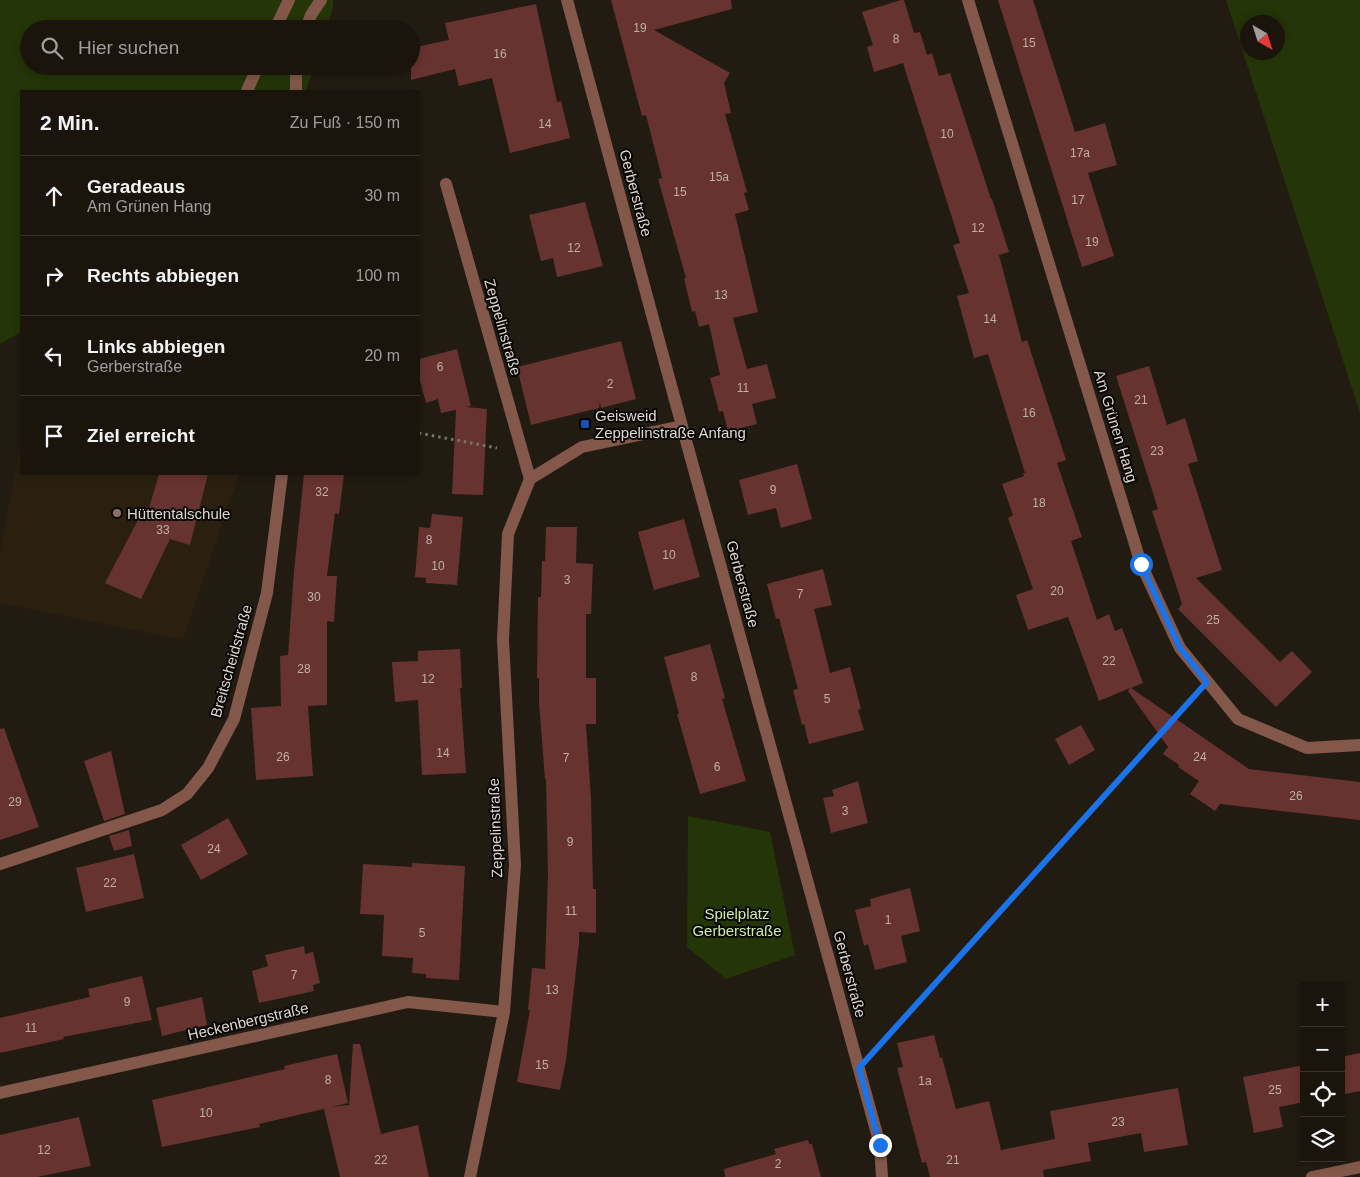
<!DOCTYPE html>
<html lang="de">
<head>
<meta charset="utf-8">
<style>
  body { margin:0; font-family:Helvetica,sans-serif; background:#27211b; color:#f1f3f6 }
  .controls { position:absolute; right:15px; bottom:15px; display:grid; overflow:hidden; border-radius:0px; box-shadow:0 2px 8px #0003 }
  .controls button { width:45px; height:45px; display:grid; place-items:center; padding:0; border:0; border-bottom:1px solid #38332e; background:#1a140d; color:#f1f3f6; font:25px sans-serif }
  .compass { position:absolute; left:1240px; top:15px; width:45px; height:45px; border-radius:50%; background:#1a140d; box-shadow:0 2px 8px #0003; rotate:141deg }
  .stop { position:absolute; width:15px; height:15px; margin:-11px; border:4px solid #1a73e8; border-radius:50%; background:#fff }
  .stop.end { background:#1a73e8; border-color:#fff; box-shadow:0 1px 5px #0008 }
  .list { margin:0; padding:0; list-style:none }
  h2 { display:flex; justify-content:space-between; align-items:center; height:65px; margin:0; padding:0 20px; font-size:21px }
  h2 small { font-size:16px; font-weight:400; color:#9f9e9d }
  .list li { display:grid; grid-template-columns:32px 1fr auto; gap:15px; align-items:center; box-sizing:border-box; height:80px; padding:0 20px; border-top:1px solid #38332e }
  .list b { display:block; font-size:19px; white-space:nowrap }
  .list p { margin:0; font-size:16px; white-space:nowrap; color:#9f9e9d }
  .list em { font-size:16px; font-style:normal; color:#9f9e9d }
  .icon { flex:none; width:28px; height:28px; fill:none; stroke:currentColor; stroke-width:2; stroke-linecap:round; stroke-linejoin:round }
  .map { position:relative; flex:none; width:1360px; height:1177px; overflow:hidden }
  .search { position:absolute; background:#1a140d; box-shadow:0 2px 8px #0003; left:20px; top:20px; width:400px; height:55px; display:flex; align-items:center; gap:12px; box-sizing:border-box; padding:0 18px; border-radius:28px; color:#9f9e9d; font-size:19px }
  .panel { position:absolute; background:#1a140d; box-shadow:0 2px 8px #0003; left:20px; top:90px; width:400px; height:385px; border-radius:0px }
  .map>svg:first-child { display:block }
</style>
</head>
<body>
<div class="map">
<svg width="1360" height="1177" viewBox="0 0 1360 1177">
  <rect width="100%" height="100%" fill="#221b11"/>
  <path fill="#2b2010" d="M 21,442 L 21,474 L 239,474 L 183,640 L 0,603 L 0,552 Z"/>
  <path fill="#243508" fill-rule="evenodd" d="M 0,0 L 333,0 L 333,8 L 326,29 L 29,29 L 29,66 L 314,66 L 306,91 L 21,91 L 21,332 L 0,344 Z
    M 1226,0 L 1360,0 L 1360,413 ZM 1278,22 L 1278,52 L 1248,52 L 1248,22 Z
    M 688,816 L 770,832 L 795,955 L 726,979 L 687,947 Z"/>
  <path fill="#663330" d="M 611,0 L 731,0 L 732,9 L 654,30 L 730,73 L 724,83 L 731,113 L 725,114 L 747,192 L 744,193 L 749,210 L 735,214 L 758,312 L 733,318 L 747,369 L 767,364 L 776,398 L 752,404 L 757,424 L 728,431 L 723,411 L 719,412 L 710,378 L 720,375 L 709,324 L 699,327 L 695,311 L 692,312 L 684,278 L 686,278 L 658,179 L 662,178 L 646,115 L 642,116 Z
    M 901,0 L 904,0 L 914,33 L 920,32 L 927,55 L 932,53 L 939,76 L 950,73 L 991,199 L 992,199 L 1009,252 L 999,255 L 1022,342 L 1027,340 L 1066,460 L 1057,463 L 1082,537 L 1071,541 L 1097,620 L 1109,614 L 1115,631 L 1122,628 L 1143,683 L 1131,688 L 1249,769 L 1360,782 L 1360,820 L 1220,804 L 1215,811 L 1190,794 L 1199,781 L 1178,767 L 1179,765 L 1163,754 L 1168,747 L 1128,691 L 1130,688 L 1099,701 L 1068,617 L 1028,630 L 1016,595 L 1033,589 L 1008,518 L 1013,515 L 1002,484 L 1024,476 L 1023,473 L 1025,473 L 988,354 L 974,358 L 957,296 L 969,293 L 953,245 L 960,243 L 903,63 L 874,72 L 867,47 L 873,45 L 862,12 Z
    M 998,0 L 1033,0 L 1075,132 L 1105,123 L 1117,165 L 1088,173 L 1114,256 L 1082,267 Z
    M 536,4 L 557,102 L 561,101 L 570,138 L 510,153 L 492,78 L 459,86 L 455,69 L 411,80 L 411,48 L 449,40 L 445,23 Z
    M 585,202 L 603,266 L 557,277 L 553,258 L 541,261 L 529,215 Z
    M 621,341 L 636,399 L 601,408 L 600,402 L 599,408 L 531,425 L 517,367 Z
    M 457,349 L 471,406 L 466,407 L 487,409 L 483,495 L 452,494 L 456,410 L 441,413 L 438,399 L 426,403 L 419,377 L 419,359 Z
    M 1149,366 L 1167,425 L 1185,418 L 1198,461 L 1188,464 L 1222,570 L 1196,578 L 1280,662 L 1292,651 L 1312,672 L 1276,707 L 1178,609 L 1182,604 L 1152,511 L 1158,509 L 1116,376 Z
    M 797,464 L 812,519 L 781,528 L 776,508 L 748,515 L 739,480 Z
    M 159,474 L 208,474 L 190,545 L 170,539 L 141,599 L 105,583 L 138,520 L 145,522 Z
    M 304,474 L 344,474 L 339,514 L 335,513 L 327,576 L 337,576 L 334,622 L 327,621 L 327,705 L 308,706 L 313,776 L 256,780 L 251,708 L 281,706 L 280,656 L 288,655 L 294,571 Z
    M 432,514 L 463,517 L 457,585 L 426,583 L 426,578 L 415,577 L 419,527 L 430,528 Z
    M 684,519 L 700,577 L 654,590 L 638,532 Z
    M 546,527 L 577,527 L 576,563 L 593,564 L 591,614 L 586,614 L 586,678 L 596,678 L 596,724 L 586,724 L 591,798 L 593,889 L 596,889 L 596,933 L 579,932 L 579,943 L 566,1060 L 560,1090 L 517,1082 L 530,1010 L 528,1010 L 532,968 L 545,969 L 548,874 L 546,779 L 545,779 L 539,702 L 539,678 L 537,678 L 538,597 L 541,597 L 542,561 L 545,561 Z
    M 823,569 L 832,605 L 814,609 L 830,673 L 850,667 L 861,709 L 858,710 L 864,730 L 809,744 L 804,724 L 802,725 L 793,690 L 798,689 L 779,618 L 776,619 L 767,584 Z
    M 710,644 L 725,698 L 722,699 L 746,781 L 700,794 L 677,714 L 679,714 L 664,657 Z
    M 460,649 L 462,688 L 460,688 L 466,773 L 422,775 L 418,700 L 395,702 L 392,662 L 418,661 L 418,651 Z
    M 1081,725 L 1095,750 L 1069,765 L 1055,739 Z
    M 4,728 L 39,827 L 0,840 L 0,729 Z
    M 111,751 L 125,814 L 104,821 L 84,761 Z
    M 858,781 L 868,823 L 831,833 L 823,798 L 834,796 L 832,790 Z
    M 228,818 L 248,854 L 201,880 L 181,845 Z
    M 129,830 L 132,846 L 114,851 L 109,836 Z
    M 134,854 L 144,898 L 86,912 L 76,868 Z
    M 412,863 L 465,866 L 459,980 L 426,978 L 426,974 L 412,973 L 413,958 L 382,956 L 384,915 L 360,914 L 363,864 L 412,867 Z
    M 910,888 L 920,931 L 901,936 L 907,962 L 875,970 L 868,944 L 864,946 L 855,910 L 871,906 L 870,899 Z
    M 304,946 L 305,954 L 313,952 L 320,983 L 313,985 L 314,991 L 259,1003 L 252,971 L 268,966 L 265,955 Z
    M 142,976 L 152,1020 L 63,1037 L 64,1039 L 0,1053 L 0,1018 L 90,997 L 88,989 Z
    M 202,997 L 207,1025 L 162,1036 L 156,1008 Z
    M 934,1035 L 940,1058 L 942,1057 L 956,1109 L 989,1101 L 1001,1150 L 1055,1139 L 1050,1111 L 1178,1088 L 1188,1145 L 1144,1152 L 1141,1133 L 1088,1143 L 1091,1161 L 1043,1170 L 1044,1177 L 930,1177 L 926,1162 L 922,1163 L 897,1068 L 903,1067 L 897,1043 Z
    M 353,1044 L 360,1044 L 381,1134 L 418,1125 L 429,1177 L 340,1177 L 324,1109 L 259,1124 L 260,1127 L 162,1147 L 152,1100 L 285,1069 L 284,1066 L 337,1054 L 348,1103 L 332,1107 L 349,1105 Z
    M 1360,1053 L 1360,1091 L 1341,1095 L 1341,1057 Z
    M 1304,1065 L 1304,1102 L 1279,1107 L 1283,1127 L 1254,1133 L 1243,1077 Z
    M 79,1117 L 91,1166 L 37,1177 L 0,1177 L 0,1135 Z
    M 808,1140 L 809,1144 L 812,1144 L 821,1177 L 725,1177 L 724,1169 L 776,1154 L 774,1149 Z"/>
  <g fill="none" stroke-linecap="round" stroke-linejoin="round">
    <path stroke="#79736b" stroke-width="3" stroke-dasharray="2.5 4" stroke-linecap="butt" d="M 419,433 L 497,448
      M 878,1047 L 1192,699"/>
    <path stroke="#83584b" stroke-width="12" d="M 567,0 L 682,426 L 880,1145 L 882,1177
      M 968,0 L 1141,564 L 1180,648 L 1238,719 L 1307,748 L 1360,745
      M 275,29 L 289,0
      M 306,29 L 311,15 L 321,0
      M 247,91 L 258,66
      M 296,91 L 296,66
      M 446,184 L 530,479
      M 0,864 L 162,810 L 187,794 L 208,768 L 234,719 L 267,593 L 282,474
      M 0,1093 L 408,1002 L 504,1012
      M 470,1177 L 504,1012 L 515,865 L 503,640 L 508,534 L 530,479 L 582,447 L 682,426
      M 1312,1177 L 1360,1167"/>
  </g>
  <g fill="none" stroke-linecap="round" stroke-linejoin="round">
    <path stroke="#1a73e8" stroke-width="6" d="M 880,1145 L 859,1068 L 1207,682 L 1180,648 L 1141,564"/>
  </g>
  <rect fill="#1a4fb4" stroke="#090604" stroke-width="2" x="580" y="419" width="10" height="10" rx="2.5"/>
  <circle fill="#8d6e63" stroke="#090604" stroke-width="2" cx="117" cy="513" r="5"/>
  <g text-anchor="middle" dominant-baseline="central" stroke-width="4" stroke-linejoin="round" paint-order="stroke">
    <g font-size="12" fill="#bfafa9">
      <text x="640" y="28">19</text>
      <text x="896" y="39">8</text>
      <text x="1029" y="43">15</text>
      <text x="500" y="54">16</text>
      <text x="545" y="124">14</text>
      <text x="947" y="134">10</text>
      <text x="1080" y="153">17a</text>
      <text x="719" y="177">15a</text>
      <text x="680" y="192">15</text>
      <text x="1078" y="200">17</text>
      <text x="978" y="228">12</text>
      <text x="1092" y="242">19</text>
      <text x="574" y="248">12</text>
      <text x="721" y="295">13</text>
      <text x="990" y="319">14</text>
      <text x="440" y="367">6</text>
      <text x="610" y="384">2</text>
      <text x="743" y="388">11</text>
      <text x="1141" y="400">21</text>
      <text x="1029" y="413">16</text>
      <text x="1157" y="451">23</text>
      <text x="773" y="490">9</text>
      <text x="322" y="492">32</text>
      <text x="1039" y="503">18</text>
      <text x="163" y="530">33</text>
      <text x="429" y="540">8</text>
      <text x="669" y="555">10</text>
      <text x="438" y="566">10</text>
      <text x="567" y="580">3</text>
      <text x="1057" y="591">20</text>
      <text x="800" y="594">7</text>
      <text x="314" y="597">30</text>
      <text x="1213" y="620">25</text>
      <text x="1109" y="661">22</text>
      <text x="304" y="669">28</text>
      <text x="694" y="677">8</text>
      <text x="428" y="679">12</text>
      <text x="827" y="699">5</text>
      <text x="443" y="753">14</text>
      <text x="283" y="757">26</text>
      <text x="1200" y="757">24</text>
      <text x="566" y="758">7</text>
      <text x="717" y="767">6</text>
      <text x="1296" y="796">26</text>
      <text x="15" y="802">29</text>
      <text x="845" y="811">3</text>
      <text x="570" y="842">9</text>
      <text x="214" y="849">24</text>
      <text x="110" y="883">22</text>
      <text x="571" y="911">11</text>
      <text x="888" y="920">1</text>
      <text x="422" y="933">5</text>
      <text x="294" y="975">7</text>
      <text x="552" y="990">13</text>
      <text x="127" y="1002">9</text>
      <text x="31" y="1028">11</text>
      <text x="542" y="1065">15</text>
      <text x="328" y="1080">8</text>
      <text x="925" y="1081">1a</text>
      <text x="1275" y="1090">25</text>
      <text x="206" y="1113">10</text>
      <text x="1118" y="1122">23</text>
      <text x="44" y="1150">12</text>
      <text x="381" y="1160">22</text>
      <text x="953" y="1160">21</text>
      <text x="778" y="1164">2</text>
    </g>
    <g font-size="15" fill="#ddd8d1" stroke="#090604">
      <text transform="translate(636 193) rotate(75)">Gerberstraße</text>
      <text transform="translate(503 327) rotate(74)">Zeppelinstraße</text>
      <text transform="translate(1116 426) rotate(73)">Am Grünen Hang</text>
      <text transform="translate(743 584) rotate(75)">Gerberstraße</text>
      <text transform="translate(231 661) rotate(-74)">Breitscheidstraße</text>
      <text transform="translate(495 828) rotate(-92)">Zeppelinstraße</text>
      <text transform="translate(850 974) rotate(75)">Gerberstraße</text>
      <text transform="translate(248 1021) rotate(-13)">Heckenbergstraße</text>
    </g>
    <g font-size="15" fill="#ddd8d1" stroke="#090604" text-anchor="start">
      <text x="595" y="415">Geisweid<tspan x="595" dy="17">Zeppelinstraße Anfang</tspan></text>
      <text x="127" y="513">Hüttentalschule</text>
    </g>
    <g font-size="15" fill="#cdefa5" stroke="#090604">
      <text x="737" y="913">Spielplatz<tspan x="737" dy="17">Gerberstraße</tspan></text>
    </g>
  </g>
</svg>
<div class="controls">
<button>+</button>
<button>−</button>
<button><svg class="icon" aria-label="locate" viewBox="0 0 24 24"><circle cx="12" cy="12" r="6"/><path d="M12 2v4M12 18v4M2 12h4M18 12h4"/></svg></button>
<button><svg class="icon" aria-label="layers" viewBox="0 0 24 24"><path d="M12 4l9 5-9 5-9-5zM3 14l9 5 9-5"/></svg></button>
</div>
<svg class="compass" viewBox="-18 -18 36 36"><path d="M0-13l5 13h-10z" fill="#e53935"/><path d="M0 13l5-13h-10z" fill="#9f9e9d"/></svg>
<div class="stop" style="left:1141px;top:564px"></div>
<div class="stop end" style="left:880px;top:1145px"></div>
<div class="search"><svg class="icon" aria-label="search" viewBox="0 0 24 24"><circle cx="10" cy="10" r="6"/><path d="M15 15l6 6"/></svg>Hier suchen</div>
<section class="panel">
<h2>2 Min.<small>Zu Fuß · 150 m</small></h2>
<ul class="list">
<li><svg class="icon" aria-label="ahead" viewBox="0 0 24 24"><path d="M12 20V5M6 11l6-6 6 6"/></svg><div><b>Geradeaus</b><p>Am Grünen Hang</p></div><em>30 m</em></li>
<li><svg class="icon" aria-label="right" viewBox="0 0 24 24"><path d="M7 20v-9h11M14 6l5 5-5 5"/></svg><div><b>Rechts abbiegen</b></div><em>100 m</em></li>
<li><svg class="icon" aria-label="left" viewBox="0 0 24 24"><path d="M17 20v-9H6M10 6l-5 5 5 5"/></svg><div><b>Links abbiegen</b><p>Gerberstraße</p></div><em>20 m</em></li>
<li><svg class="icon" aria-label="arrive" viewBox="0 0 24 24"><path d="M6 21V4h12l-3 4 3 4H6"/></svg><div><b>Ziel erreicht</b></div></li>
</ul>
</section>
</div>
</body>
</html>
